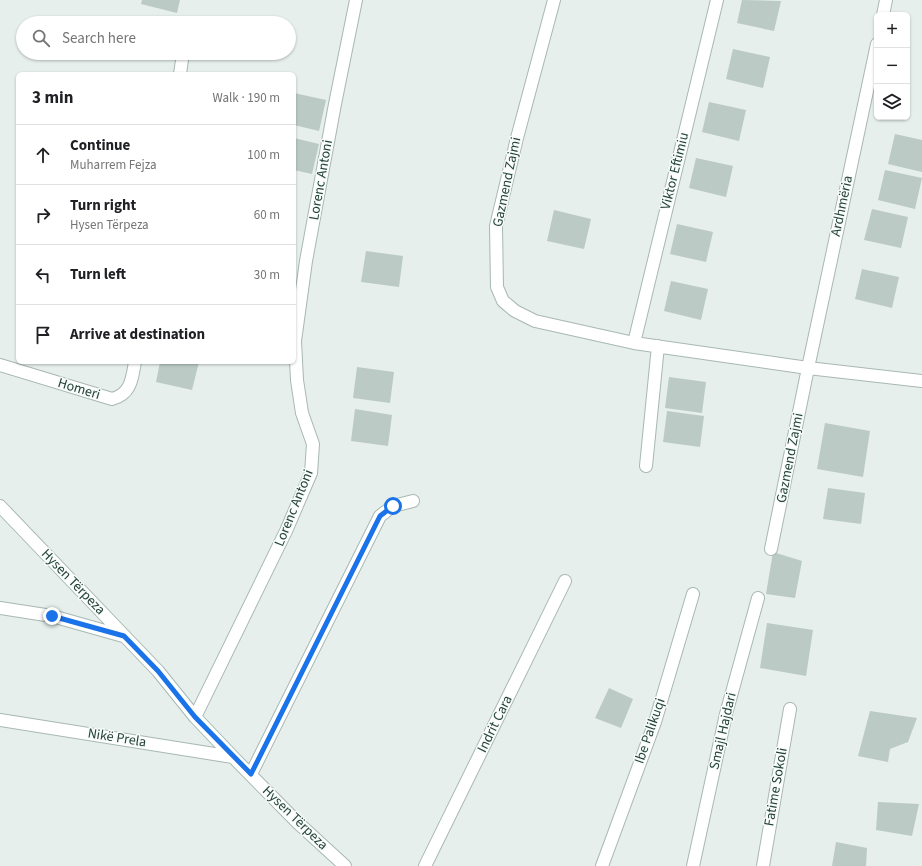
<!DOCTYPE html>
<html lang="en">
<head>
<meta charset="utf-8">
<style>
  body { margin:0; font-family:"Source Sans 3",sans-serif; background:#f6f6f6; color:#202124 }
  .controls { position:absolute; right:12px; top:12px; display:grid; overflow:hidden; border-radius:6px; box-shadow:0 1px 3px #0004 }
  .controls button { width:36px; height:36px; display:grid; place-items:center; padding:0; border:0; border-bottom:1px solid #e0e0e0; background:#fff; color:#202124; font:20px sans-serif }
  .stop { position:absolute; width:12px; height:12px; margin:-9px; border:3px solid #1a73e8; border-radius:50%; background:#fff }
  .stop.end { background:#1a73e8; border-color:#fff; box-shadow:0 1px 4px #0008 }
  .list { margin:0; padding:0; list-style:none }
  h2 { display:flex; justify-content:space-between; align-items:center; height:52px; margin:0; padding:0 16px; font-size:17px }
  h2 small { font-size:13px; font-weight:400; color:#757577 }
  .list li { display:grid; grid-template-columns:26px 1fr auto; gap:12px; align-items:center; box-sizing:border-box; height:60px; padding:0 16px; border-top:1px solid #e0e0e0 }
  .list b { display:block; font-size:15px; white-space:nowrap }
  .list p { margin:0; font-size:13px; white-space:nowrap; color:#757577 }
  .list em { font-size:13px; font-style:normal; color:#757577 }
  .icon { flex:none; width:22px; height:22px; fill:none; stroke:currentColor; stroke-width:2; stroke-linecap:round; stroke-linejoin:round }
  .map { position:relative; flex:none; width:922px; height:866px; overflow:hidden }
  .search { position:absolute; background:#fff; box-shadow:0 1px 3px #0004; left:16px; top:16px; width:280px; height:44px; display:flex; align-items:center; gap:10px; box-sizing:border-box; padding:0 14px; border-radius:22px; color:#757577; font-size:15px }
  .panel { position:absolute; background:#fff; box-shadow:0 1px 3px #0004; left:16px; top:72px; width:280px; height:292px; border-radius:6px }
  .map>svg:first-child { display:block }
</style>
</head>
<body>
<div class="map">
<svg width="922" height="866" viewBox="0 0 922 866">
  <rect width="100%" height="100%" fill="#e6efeb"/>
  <path fill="#bbcac4" d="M 142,0 L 180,0 L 177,13 L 141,4 Z
    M 742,0 L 781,1 L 774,31 L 737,23 Z
    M 733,49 L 770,57 L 763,88 L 726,79 Z
    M 294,93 L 326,100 L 319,131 L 294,125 Z
    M 709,102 L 746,110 L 739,141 L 702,132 Z
    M 895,134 L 922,140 L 922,172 L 888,164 Z
    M 294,138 L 319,144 L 312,174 L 294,170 Z
    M 696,158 L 733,166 L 726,197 L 689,188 Z
    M 885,170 L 922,178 L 915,209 L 878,200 Z
    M 872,209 L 908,217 L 901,248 L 864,240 Z
    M 554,210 L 591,219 L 584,249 L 547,241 Z
    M 677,224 L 713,232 L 706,262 L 670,254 Z
    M 366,251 L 403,256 L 399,287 L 361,282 Z
    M 862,269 L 899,277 L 892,308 L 855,299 Z
    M 671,281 L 708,289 L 701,320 L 664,311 Z
    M 160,362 L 199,362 L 192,390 L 156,382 Z
    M 357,367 L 394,372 L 390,403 L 353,398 Z
    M 669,377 L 706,382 L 702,413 L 665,408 Z
    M 355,409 L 392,415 L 388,446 L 351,441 Z
    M 667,411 L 704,416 L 700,447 L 663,442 Z
    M 825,423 L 870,431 L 863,477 L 817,469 Z
    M 828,488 L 865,493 L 861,524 L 823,519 Z
    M 773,552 L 802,561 L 795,598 L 766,594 Z
    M 767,623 L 813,630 L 806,676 L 760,668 Z
    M 609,688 L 633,699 L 621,728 L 595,718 Z
    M 870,711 L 917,718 L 908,742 L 890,749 L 888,762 L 858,756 Z
    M 878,802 L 919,804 L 912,836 L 876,830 Z
    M 836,842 L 867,848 L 866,866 L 832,866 Z"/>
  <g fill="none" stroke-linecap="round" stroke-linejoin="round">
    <g stroke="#a8b8b2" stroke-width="14">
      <path id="minor" d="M 554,0 L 517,138 L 496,226 L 497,287 L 503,301 L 515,311 L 535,321 L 634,343 L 808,368 L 922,381
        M 883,15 L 886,0
        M 180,74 L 183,53
        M 634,343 L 717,0
        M 0,365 L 112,399 C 131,394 132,379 135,362
        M 646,466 L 658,346
        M 0,506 L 158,671 L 195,717 L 233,757 L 297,822 L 345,866
        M 771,549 L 808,368 L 877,44
        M 0,608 L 52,616 L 123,636
        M 195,717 L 286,531 L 311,473 L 313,444 L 302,413 L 297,380 L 295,341 L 306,261 L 335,104 L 356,0
        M 0,720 L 233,757
        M 251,774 L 380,516 L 393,506 L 413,501
        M 425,866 L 565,581
        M 602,866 L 655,722 L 693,594
        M 693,866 L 726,714 L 758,598
        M 763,866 L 790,709"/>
    </g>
    <use href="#minor" stroke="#fff" stroke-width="12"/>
  </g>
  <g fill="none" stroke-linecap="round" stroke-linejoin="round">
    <path stroke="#1a73e8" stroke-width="5" d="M 52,616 L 124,636 L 158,671 L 195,717 L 251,774 L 380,516 L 393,506"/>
  </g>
  <g text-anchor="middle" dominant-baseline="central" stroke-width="3" stroke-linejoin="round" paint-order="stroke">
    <g font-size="14" fill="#24423a" stroke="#f7fbf9">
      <text transform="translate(675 171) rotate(-76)">Viktor Eftimiu</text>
      <text transform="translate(321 180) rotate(-80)">Lorenc Antoni</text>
      <text transform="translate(507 182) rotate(-78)">Gazmend Zajmi</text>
      <text transform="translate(842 206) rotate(-78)">Ardhmëria</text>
      <text transform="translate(79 389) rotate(17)">Homeri</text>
      <text transform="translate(790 458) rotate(-79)">Gazmend Zajmi</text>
      <text transform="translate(294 508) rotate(-68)">Lorenc Antoni</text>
      <text transform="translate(73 582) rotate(46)">Hysen Tërpeza</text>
      <text transform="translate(495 724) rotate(-64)">Indrit Cara</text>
      <text transform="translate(650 731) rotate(-71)">Ibe Palikuqi</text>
      <text transform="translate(723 731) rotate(-77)">Smajl Hajdari</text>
      <text transform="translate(117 738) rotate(9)">Nikë Prela</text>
      <text transform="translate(776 787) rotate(-80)">Fatime Sokoli</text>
      <text transform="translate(295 818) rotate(44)">Hysen Tërpeza</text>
    </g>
  </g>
</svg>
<div class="controls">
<button>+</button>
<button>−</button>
<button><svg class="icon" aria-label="layers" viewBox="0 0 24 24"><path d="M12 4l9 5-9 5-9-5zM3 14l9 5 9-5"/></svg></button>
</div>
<div class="stop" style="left:393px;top:506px"></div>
<div class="stop end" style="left:52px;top:616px"></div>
<div class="search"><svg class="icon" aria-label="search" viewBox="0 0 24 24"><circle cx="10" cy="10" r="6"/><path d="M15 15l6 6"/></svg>Search here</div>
<section class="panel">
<h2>3 min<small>Walk · 190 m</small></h2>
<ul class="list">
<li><svg class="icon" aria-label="ahead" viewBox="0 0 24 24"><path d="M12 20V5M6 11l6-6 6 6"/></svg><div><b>Continue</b><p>Muharrem Fejza</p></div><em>100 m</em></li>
<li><svg class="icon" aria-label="right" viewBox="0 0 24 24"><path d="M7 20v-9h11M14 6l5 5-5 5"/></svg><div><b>Turn right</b><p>Hysen Tërpeza</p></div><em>60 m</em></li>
<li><svg class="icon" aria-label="left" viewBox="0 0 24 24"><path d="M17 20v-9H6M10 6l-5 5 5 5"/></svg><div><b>Turn left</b></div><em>30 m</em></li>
<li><svg class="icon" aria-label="arrive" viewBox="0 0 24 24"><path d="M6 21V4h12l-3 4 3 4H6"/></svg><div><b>Arrive at destination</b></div></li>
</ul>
</section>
</div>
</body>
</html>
